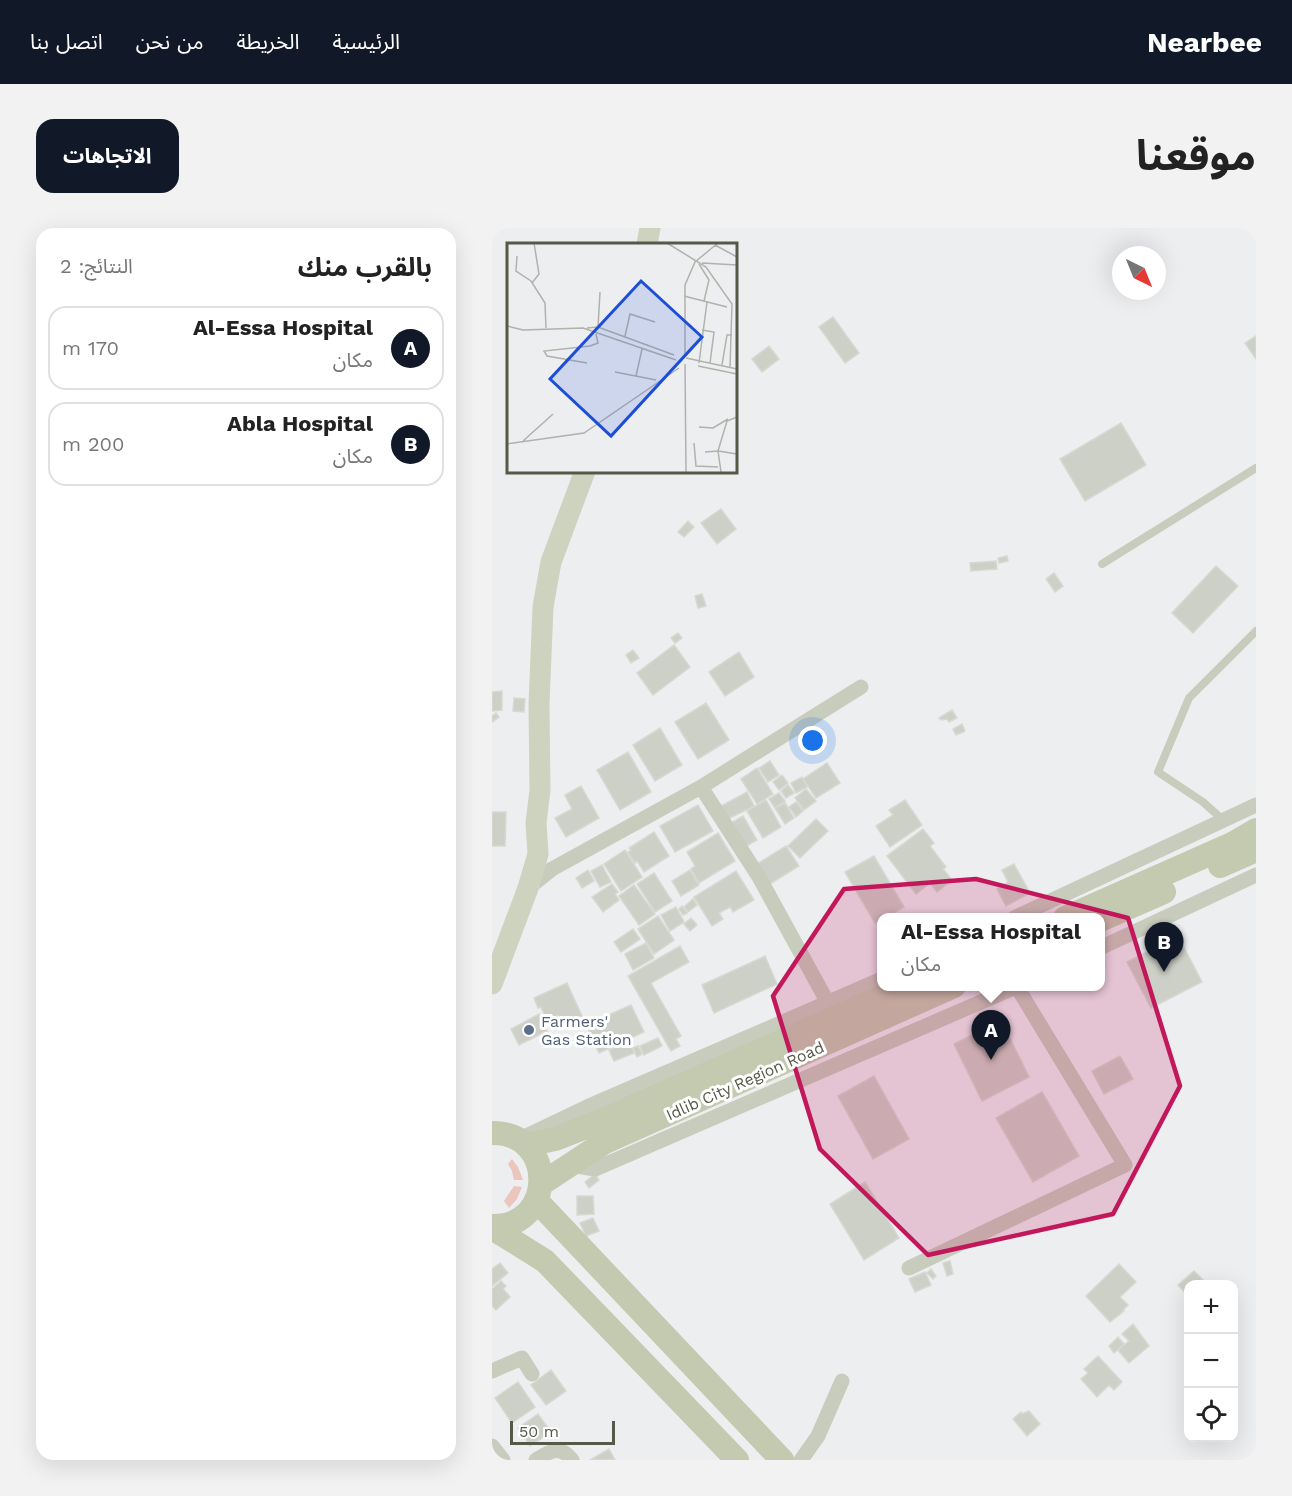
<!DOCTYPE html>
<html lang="ar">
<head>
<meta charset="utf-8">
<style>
  body { margin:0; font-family:"Work Sans","Noto Sans Arabic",sans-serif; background:#f2f2f2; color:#222; direction:rtl }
  .controls { position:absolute; right:18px; bottom:18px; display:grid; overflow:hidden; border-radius:12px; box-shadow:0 6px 24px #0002 }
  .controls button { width:54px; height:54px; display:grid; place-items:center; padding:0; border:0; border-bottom:2px solid #e0e0e0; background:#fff; color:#222; font:30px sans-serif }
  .compass { position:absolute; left:620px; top:18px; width:54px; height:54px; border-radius:50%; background:#fff; box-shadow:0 6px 24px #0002; rotate:137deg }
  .scale { position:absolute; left:18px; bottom:15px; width:105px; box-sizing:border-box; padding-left:6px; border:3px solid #555947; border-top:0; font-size:16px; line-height:21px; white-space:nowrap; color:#555947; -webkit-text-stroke:4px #fff; paint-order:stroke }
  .you { position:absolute; left:321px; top:513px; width:21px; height:21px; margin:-15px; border:4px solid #fff; border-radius:50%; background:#1a73e8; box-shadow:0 0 0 9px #1a73e833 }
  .badge { display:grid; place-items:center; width:39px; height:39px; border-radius:50%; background:#111827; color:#fff; font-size:20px; font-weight:700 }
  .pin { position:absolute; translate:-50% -50px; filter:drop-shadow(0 2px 3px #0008) }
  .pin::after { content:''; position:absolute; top:32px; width:21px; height:18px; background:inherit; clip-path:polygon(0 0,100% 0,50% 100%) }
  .popup { position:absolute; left:385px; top:685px; width:228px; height:78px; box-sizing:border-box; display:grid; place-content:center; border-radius:12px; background:#fff; filter:drop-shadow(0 2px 4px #0005); font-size:20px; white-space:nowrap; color:#767676 }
  .popup b { font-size:22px; color:#222 }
  .popup::after { content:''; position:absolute; left:50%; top:100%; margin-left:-12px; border:12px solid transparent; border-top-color:#fff }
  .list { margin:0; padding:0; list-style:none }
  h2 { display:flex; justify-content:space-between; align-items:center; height:78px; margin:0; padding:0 24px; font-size:26px }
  h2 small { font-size:20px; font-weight:400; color:#767676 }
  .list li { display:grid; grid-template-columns:39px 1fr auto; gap:18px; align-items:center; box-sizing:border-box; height:84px; margin:0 12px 12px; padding:0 12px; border:2px solid #e0e0e0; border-radius:18px }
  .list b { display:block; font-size:22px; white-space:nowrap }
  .list p { margin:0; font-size:20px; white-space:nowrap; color:#767676 }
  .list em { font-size:20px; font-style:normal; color:#767676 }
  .icon { flex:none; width:33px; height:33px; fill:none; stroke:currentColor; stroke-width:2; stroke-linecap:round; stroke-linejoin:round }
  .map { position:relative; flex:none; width:764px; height:1232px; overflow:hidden; direction:ltr; border-radius:18px }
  header { display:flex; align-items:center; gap:36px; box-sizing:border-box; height:84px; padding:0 30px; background:#111827; color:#fff }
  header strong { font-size:28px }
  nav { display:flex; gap:33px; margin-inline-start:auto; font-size:21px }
  .intro { display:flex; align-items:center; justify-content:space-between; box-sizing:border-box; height:144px; padding:0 36px }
  h1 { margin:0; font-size:42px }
  .button { padding:15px 27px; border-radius:18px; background:#111827; color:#fff; font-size:21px; font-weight:700 }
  main { display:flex; gap:36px; padding:0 36px }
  aside { flex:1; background:#fff; border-radius:18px; box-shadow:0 6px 24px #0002 }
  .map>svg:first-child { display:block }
</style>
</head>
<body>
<header>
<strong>Nearbee</strong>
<nav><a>الرئيسية</a><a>الخريطة</a><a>من نحن</a><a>اتصل بنا</a></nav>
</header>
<div class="intro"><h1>موقعنا</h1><a class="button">الاتجاهات</a></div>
<main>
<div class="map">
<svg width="764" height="1232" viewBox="0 0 764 1232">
  <rect width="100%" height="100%" fill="#edeef0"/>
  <path fill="#ebc5be" d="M 20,931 L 26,939 L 31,952 L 22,952 L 20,943 L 16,936 Z
    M 22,958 L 30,959 L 25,971 L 17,980 L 12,973 Z"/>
  <path fill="#cdd0c7" stroke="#d5d9d2" stroke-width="1.5" d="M 341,89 L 367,125 L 353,135 L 327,99 Z
    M 764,108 L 764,131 L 753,115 Z
    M 277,118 L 287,131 L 270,144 L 260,131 Z
    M 629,195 L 654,237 L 593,273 L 568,231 Z
    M 229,281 L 244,301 L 225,316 L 209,295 Z
    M 196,293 L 202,299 L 192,309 L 186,304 Z
    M 515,328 L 516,333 L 507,335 L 506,330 Z
    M 504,333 L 505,341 L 479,343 L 478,335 Z
    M 724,338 L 746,358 L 701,405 L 680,385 Z
    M 562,345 L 571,358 L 563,364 L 554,351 Z
    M 210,366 L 214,378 L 206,380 L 203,368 Z
    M 186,405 L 190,410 L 183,415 L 179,410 Z
    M 182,417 L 198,439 L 161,467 L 145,445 Z
    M 141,422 L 147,430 L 139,435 L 134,427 Z
    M 247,424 L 262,449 L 233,468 L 217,444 Z
    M 10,463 L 10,482 L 0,483 L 0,464 Z
    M 22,470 L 33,471 L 32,484 L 21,483 Z
    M 214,475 L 237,512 L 206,531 L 183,494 Z
    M 460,482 L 465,490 L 457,494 L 455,491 L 449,492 L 447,490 Z
    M 4,485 L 7,489 L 0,494 L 0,488 Z
    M 470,496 L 473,503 L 464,507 L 461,501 Z
    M 168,500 L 190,537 L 163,553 L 141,517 Z
    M 136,524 L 159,564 L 128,582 L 105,542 Z
    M 278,533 L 287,547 L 276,554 L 267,540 Z
    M 335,535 L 348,555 L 324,570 L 311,551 Z
    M 265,540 L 281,566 L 265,576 L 249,551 Z
    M 290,547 L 296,555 L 287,562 L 281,554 Z
    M 310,549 L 315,559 L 304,565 L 299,555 Z
    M 296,557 L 302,565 L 294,570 L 289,563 Z
    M 89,558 L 107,590 L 74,609 L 63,590 L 80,581 L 73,567 Z
    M 314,561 L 324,573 L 312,582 L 303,570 Z
    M 255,564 L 262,578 L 236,591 L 229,578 Z
    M 287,565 L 293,573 L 283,580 L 277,571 Z
    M 274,572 L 289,599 L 271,610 L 255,583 Z
    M 413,572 L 430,597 L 398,619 L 384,598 L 401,587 L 397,582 Z
    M 304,574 L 311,583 L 304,589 L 297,579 Z
    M 293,575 L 302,590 L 293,596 L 283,580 Z
    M 206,577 L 221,603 L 183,624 L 168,598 Z
    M 0,584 L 14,584 L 13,618 L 0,618 Z
    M 251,588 L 265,612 L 251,620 L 237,596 Z
    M 324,591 L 336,603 L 308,630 L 296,618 Z
    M 431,601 L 442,615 L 438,618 L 454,639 L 451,641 L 460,652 L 445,664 L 438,655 L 424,666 L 395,628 Z
    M 162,604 L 177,628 L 152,644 L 145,633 L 143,635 L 136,624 L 139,622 L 137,620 Z
    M 226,605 L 243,633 L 207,655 L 199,641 L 203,638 L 195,624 Z
    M 294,618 L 307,638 L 278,656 L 265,636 Z
    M 133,622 L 150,649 L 129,663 L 112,636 Z
    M 382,628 L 412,679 L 393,690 L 390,690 L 390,692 L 383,695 L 353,644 Z
    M 522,636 L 538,665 L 514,678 L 505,661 L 516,654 L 510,642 Z
    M 110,637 L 119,654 L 108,659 L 99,643 Z
    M 96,642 L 102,653 L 90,660 L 84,650 Z
    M 198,642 L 207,657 L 189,668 L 180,653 Z
    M 244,643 L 262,672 L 241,684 L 238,679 L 227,685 L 231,691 L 220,698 L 202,669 Z
    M 162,645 L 180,673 L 163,684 L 145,656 Z
    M 120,656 L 126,664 L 123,666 L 127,672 L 111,684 L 100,669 Z
    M 142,657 L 163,686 L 147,697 L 127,668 Z
    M 201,671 L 205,677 L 196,684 L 192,679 Z
    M 190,678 L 195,685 L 191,687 L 187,681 Z
    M 184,679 L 192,694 L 178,703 L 169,687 Z
    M 166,688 L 182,712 L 162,726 L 146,701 Z
    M 199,690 L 205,697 L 198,703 L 192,696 Z
    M 141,701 L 148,711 L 129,724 L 122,714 Z
    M 686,708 L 710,754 L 659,780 L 635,734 Z
    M 154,715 L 162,730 L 141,742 L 133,726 Z
    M 188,718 L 197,734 L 159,755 L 189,808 L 184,811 L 188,818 L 179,823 L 136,748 Z
    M 273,728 L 285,756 L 222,785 L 210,757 Z
    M 75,755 L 90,788 L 78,794 L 76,789 L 68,793 L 66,787 L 55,793 L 49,779 L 46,780 L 42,770 Z
    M 139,777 L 152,804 L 107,825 L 94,797 Z
    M 47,786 L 55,803 L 27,817 L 19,801 Z
    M 509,792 L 537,849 L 490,873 L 462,816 Z
    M 166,810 L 170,818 L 152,827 L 148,818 Z
    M 137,813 L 142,825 L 122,833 L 117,822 Z
    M 146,818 L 150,826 L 145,829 L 141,820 Z
    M 628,828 L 641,851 L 612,866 L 600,843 Z
    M 382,848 L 417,911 L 381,931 L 346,868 Z
    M 550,864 L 587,928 L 541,954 L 504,890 Z
    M 103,946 L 107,952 L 97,960 L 93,954 Z
    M 373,954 L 407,1010 L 372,1032 L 338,976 Z
    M 85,968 L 101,968 L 102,986 L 85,987 Z
    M 101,990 L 107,1003 L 94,1008 L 88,995 Z
    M 458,1033 L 461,1046 L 455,1048 L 451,1035 Z
    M 8,1035 L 16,1045 L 0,1058 L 0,1041 Z
    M 627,1036 L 644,1054 L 628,1069 L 636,1077 L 631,1082 L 632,1083 L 618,1094 L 594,1068 Z
    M 439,1041 L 444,1048 L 441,1051 L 435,1045 Z
    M 702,1043 L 715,1056 L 696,1056 L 696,1068 L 686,1057 Z
    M 433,1044 L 439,1057 L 423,1064 L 417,1051 Z
    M 9,1053 L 14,1058 L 11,1061 L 18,1069 L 4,1082 L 0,1078 L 0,1061 Z
    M 641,1096 L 657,1118 L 637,1135 L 626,1122 L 637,1113 L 630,1106 Z
    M 626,1109 L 632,1116 L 622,1125 L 617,1118 Z
    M 606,1128 L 630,1154 L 622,1162 L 617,1157 L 605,1169 L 589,1151 L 596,1145 L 592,1141 Z
    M 59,1142 L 74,1163 L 54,1177 L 39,1157 Z
    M 26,1154 L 43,1179 L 20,1195 L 3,1170 Z
    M 537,1183 L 548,1196 L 535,1208 L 521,1191 L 529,1184 L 530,1186 Z
    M 46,1186 L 59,1204 L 38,1218 L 26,1200 Z
    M 117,1221 L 123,1232 L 98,1232 Z"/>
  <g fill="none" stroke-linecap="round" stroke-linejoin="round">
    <path stroke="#c8ccbd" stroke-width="8" d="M 610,336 L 764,240
      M 731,592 L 711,574 L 666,544 L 697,470 L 764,403"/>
    <path stroke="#c8ccbd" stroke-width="15" d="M 209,559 L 267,649 L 336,775
      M 36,660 L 60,641 L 209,559 L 369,459
      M 522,690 L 764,577
      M 608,720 L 764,647
      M 30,910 L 95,879 L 390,751
      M 79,937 L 103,941 L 526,758
      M 417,1040 L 633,937 L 525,759
      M 0,1143 L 30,1130 L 40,1146
      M 0,1218 L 11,1232
      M 44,1232 C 58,1223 68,1216 80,1232
      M 309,1232 L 326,1208 L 350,1153"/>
    <path stroke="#ced3bf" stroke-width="21" d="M 155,16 L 158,0
      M 0,756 L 36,660 L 46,626 L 44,595 L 48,562 L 47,476 L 51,379 L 59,334 L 93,243"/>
    <path stroke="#c3caaf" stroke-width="24" d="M 728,638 L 764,622
      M 573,690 L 740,616 L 764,602
      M 608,692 L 672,664
      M 0,905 C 65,904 64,1000 0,998
      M 34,917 L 63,911 L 104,895 L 415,758
      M 49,956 L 113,914 L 462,758
      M 44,972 L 290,1232
      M 0,1000 L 53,1033 L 245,1232"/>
  </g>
  <path fill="#c2185b" fill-opacity="0.2" stroke="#c2185b" stroke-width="4.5" stroke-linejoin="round" d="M 484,651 L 636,690 L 688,858 L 621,986 L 436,1027 L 328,921 L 281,768 L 352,661 Z"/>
  <circle fill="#5c6f8a" stroke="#fff" stroke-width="2" cx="37" cy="802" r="6"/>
  <g text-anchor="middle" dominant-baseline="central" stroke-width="6" stroke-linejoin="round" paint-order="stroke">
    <g font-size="16" fill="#4e5e75" stroke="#fff" text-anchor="start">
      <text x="49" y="793">Farmers'<tspan x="49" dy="18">Gas Station</tspan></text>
    </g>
    <g font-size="16" fill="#555947" stroke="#fff">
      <text transform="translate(253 853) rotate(-24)">Idlib City Region Road</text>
    </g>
  </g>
  <g transform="translate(15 15)">
    <rect width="230" height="230" fill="#edeef0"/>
    <path fill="none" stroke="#b0b2ac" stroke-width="1.5" d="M 160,0 L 199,24 L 225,61 L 223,125M 208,2 L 230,14M 10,13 L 9,28 L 24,38 L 38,60 L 39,85M 195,20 L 230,22M 192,21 L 202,37 L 197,58M 25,40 L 32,31 L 27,0M 177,53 L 220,64M 0,83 L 16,87 L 76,85 L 169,117M 91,84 L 93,49M 80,85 L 91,84 L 167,112M 195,87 L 207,89 L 203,120M 118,93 L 123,71 L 148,79M 178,113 L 178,42 L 188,19 L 211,0M 179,115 L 230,126M 80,120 L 40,113 L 37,108 L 83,103 L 91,100 L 89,91M 192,120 L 200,59M 178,121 L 179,229M 215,122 L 220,92 L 225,92M 191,123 L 230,131M 108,129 L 149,137M 129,133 L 135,106M 192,184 L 206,185 L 221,176M 16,198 L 46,171M 187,200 L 189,223 L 211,224M 0,201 L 77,190 L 172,125M 198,209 L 211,208 L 220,178 L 230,174M 214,229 L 211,208 L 230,211"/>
    <path fill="#1d4ed8" fill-opacity="0.15" stroke="#1d4ed8" stroke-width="3" d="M 134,38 L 195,94 L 104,193 L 43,136 Z"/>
    <rect width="230" height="230" fill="none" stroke="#555947" stroke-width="3"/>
  </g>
</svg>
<div class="controls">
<button>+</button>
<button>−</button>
<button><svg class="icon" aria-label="locate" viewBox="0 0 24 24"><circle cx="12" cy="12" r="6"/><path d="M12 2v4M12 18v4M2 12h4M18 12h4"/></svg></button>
</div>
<svg class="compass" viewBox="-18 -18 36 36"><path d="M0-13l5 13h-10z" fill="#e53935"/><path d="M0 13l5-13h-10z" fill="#767676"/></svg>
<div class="scale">50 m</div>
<div class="you"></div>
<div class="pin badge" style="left:499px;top:832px">A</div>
<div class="popup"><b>Al-Essa Hospital</b>مكان</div>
<div class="pin badge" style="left:672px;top:744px">B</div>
</div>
<aside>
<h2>بالقرب منك<small>النتائج: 2</small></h2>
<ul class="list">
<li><span class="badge">A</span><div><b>Al-Essa Hospital</b><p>مكان</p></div><em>170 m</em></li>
<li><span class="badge">B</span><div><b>Abla Hospital</b><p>مكان</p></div><em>200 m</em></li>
</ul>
</aside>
</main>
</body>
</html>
